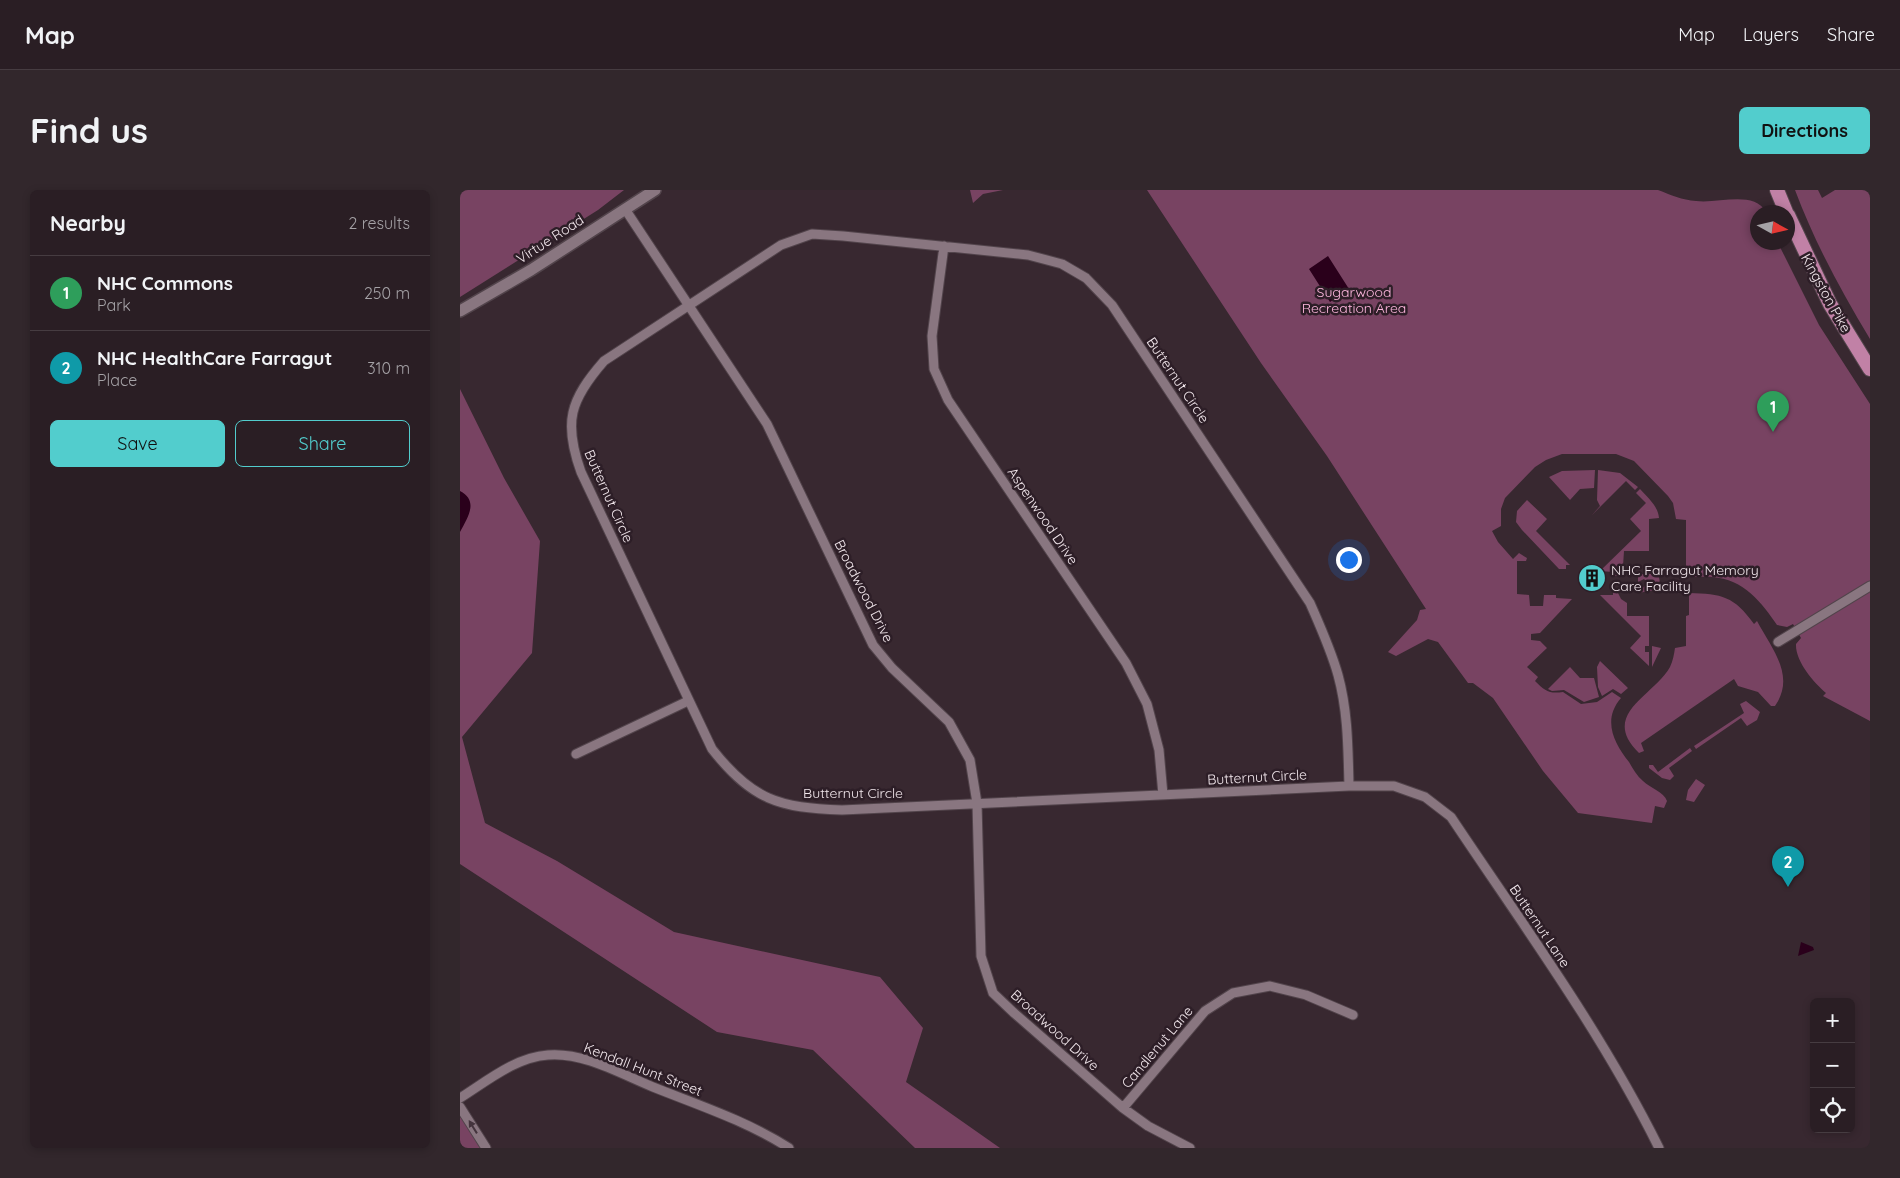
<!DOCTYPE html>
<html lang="en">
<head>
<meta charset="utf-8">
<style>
  body { margin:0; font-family:Quicksand,sans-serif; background:#32272c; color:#f1f3f6 }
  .controls { position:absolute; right:15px; bottom:15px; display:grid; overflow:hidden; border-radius:8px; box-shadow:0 2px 8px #0003 }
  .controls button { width:45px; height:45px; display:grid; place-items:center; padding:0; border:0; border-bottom:1px solid #463c41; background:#2a1e24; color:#f1f3f6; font:25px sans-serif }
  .compass { position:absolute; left:1290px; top:15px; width:45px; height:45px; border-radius:50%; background:#2a1e24; box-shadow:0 2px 8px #0003; rotate:98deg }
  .you { position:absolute; left:888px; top:369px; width:18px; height:18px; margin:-12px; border:4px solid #fff; border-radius:50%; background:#1a73e8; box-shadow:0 0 0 8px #1a73e833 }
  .badge { display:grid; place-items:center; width:32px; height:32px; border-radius:50%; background:#52cdcd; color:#fff; font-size:16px; font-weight:700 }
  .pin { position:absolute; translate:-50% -41px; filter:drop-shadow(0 1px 2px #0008) }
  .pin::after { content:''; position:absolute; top:26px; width:18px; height:15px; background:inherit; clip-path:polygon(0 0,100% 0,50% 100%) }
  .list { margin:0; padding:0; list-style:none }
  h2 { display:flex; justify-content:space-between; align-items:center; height:65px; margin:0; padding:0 20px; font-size:21px }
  h2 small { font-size:16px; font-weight:400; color:#a5a2a6 }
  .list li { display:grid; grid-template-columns:32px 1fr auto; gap:15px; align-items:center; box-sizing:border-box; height:75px; padding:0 20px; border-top:1px solid #463c41 }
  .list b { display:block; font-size:19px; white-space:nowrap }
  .list p { margin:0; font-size:16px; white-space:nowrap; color:#a5a2a6 }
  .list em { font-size:16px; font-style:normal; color:#a5a2a6 }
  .actions { display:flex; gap:10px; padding:15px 20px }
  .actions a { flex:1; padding:11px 0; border:1px solid #52cdcd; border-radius:8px; text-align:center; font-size:18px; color:#52cdcd }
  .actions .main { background:#52cdcd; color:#111 }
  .icon { flex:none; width:28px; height:28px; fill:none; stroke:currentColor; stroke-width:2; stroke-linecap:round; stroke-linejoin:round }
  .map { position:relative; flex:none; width:1410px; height:958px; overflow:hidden; border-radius:8px }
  header { display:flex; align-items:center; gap:30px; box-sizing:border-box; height:70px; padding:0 25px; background:#2a1e24; border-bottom:1px solid #463c41 }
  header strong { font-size:24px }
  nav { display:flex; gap:28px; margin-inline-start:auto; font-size:18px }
  .intro { display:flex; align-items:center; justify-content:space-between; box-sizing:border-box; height:120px; padding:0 30px }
  h1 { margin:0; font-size:35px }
  .button { padding:12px 22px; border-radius:8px; background:#52cdcd; color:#111; font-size:18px; font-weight:700 }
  main { display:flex; gap:30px; padding:0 30px }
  aside { flex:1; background:#2a1e24; border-radius:8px; box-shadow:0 2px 8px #0003 }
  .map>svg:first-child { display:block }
</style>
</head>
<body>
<header>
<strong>Map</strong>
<nav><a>Map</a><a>Layers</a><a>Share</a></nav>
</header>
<div class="intro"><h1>Find us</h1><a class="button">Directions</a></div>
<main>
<aside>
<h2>Nearby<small>2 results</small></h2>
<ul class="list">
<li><span class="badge" style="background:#2e9e5b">1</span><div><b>NHC Commons</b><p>Park</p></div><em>250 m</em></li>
<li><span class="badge" style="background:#0f9aa8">2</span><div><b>NHC HealthCare Farragut</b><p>Place</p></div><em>310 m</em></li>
</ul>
<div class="actions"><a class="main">Save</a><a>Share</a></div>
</aside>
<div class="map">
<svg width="1410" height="958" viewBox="0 0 1410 958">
  <rect width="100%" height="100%" fill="#382830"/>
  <path fill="#784362" d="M 0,0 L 164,0 L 138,20 L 0,107 Z
    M 510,0 L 543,0 L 523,4 L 513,13 Z
    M 687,0 L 1198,0 C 1211,5 1222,10 1236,11 C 1258,14 1294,0 1306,22 L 1298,22 L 1298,52 L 1318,53 L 1359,135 L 1410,214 L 1410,531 L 1363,506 L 1366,503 C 1354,493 1335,471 1336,454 L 1341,448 L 1333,434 L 1327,437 L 1317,435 C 1302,413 1284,389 1252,387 C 1241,386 1229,388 1217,386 L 1217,381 L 1226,381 L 1226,330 L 1216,329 L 1213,313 L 1208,306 L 1174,271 L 1156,264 L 1102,264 L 1086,270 L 1075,277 L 1045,308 L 1041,319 L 1041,336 L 1032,341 L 1038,352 L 1053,369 L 1059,363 L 1067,368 L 1066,371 L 1057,371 L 1057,404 L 1069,405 L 1070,416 L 1083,416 L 1084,405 L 1096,405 L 1096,408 L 1112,409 L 1080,443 L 1071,444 L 1071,450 L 1080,451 L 1087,458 L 1067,477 L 1078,487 L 1075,491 C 1085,501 1089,504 1103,502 L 1121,514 L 1137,512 L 1152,502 L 1161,508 C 1142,530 1154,553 1169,572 C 1173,579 1177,586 1183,591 C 1190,598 1204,602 1207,611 L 1204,618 L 1195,616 L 1192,633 L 1118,623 L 1083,581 L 1033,508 L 1013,493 L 1008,493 L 978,452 L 968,449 L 936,466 L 928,462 L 957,430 L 960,420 L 966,419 L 867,266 L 801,173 Z
    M 1335,0 L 1358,0 L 1362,8 L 1375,0 L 1410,0 L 1410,149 C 1381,101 1355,53 1335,0 Z
    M 0,199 L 44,288 L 80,351 L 72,463 L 2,547 L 25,633 L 97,671 L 214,742 L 420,787 L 463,838 L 446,892 L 540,958 L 455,958 L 353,860 L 257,842 L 0,674 Z
    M 1135,280 L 1134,298 L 1120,299 L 1110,310 L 1089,287 L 1102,281 Z
    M 1138,280 L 1160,283 L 1178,297 L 1175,300 L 1166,291 L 1132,325 L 1140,316 L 1137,310 Z
    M 1180,299 C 1188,308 1198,316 1199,328 L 1189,329 L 1189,361 L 1164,361 L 1163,376 L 1157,386 L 1153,386 L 1153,382 L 1140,381 L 1181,341 L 1170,329 L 1186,313 L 1176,303 Z
    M 1067,310 L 1087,329 L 1076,341 L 1110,375 L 1106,375 L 1106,379 L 1099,379 L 1062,340 L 1056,332 L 1057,321 Z
    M 1178,384 L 1193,384 L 1199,387 L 1201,399 L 1178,403 L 1178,395 L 1184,397 L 1188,393 L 1184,389 L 1178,392 Z
    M 1153,401 L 1157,401 L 1161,409 L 1167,413 L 1167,426 L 1189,426 L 1189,456 L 1185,456 L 1185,462 L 1189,462 L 1189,476 L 1170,458 L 1181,446 L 1140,405 L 1153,405 Z
    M 1229,403 C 1262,404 1274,406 1294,434 L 1297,431 C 1312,459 1336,486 1315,516 L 1311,516 L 1298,502 L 1278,496 L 1274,489 L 1181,553 L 1184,561 L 1179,563 C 1139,524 1194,506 1210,477 C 1213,471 1214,464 1215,458 L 1226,456 L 1226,426 L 1229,425 Z
    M 1192,456 L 1201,458 L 1192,477 Z
    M 1140,471 L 1168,498 L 1161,504 L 1153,499 L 1142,506 L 1138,497 L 1137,477 Z
    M 1110,477 L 1120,488 L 1134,488 L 1139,507 L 1124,512 L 1104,500 L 1092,501 L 1088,499 Z
    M 1286,511 L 1300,522 L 1297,530 L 1287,536 L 1281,528 L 1236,559 L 1234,556 L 1284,523 L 1280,514 Z
    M 1230,558 L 1232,561 L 1209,578 L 1214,586 L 1210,590 L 1202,588 L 1189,578 L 1189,575 L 1193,575 L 1198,582 Z
    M 1236,589 L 1245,595 L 1234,612 L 1226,610 L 1228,600 Z
    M 0,927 L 3,930 L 21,958 L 0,958 Z"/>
  <path fill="#2a001b" d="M 868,66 L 889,99 L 870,112 L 849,79 Z
    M 0,301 C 19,311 8,327 0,342 Z
    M 1341,752 L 1353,757 L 1354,760 L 1338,766 Z"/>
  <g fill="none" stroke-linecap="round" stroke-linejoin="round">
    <g stroke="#52444b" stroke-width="11">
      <path id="minor" d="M 165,19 L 307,234 L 413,455 L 432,478 L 489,532 L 510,570 L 517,613 L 521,766 L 533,803 L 553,822 L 663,918 L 688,936 L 730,958
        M 352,44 L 383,46 L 568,65 L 602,74 L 626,88 L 652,115 L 850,413 C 860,436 871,460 878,485 C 888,521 888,559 889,596 L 382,620 C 319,618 292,610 252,559 L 121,282 C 103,232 110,210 144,171 L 321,55 Z
        M 484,56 L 472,146 L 474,179 L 488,210 L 666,473 L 687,514 L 699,560 L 703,605
        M 1318,452 L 1410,396
        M 116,564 L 228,511
        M 889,596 L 934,596 L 965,607 L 991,627 C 1063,735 1141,841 1199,958
        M 0,908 C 27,891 56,867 88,865 C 124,862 161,884 193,897 C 238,915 287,931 329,958
        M 0,917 L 26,958
        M 663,918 L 745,821 L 773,803 L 810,796 L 846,805 L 893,825"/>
    </g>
    <g stroke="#52444b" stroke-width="14">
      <path id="tertiary" d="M 0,121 L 71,80 L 195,0"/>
    </g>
    <g stroke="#52444b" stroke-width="16">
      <path id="primary" d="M 1317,0 L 1326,22
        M 1328,25 L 1370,114 L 1410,179"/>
    </g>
    <use href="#minor" stroke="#897680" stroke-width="9"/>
    <use href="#tertiary" stroke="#897680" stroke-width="11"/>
    <use href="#primary" stroke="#c181a6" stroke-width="14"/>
  </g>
  <defs><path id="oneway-solid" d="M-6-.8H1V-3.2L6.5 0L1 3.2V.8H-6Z" transform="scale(1.25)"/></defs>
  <use fill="#44343d" href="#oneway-solid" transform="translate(13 937) rotate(-122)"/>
  <defs>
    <g id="building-disc" transform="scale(1.4375)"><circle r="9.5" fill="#52cdcd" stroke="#2d1e27"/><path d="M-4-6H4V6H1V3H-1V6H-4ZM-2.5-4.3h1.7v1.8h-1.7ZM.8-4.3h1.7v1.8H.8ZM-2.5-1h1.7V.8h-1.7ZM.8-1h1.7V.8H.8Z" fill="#111"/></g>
  </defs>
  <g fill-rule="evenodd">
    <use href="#building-disc" x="1132" y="388"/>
  </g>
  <g text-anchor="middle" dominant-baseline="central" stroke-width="5" stroke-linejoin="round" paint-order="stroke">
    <g font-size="14" fill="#f2e7ec" stroke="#2d1e27">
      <text transform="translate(90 49) rotate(-33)">Virtue Road</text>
      <text transform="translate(1366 103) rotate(61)">Kingston Pike</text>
      <text transform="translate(718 190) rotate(56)">Butternut Circle</text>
      <text transform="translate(149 306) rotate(66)">Butternut Circle</text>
      <text transform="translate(583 326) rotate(56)">Aspenwood Drive</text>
      <text transform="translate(404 401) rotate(63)">Broadwood Drive</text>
      <text transform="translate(797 587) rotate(-3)">Butternut Circle</text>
      <text x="393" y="603">Butternut Circle</text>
      <text transform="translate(1080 736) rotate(56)">Butternut Lane</text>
      <text transform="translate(595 840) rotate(42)">Broadwood Drive</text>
      <text transform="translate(697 857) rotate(-50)">Candlenut Lane</text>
      <text transform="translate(183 879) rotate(21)">Kendall Hunt Street</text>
    </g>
    <g font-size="14" fill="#ffb8df" stroke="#2d1e27">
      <text x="894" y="102">Sugarwood<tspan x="894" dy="16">Recreation Area</tspan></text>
    </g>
    <g font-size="14" fill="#f2e7ec" stroke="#2d1e27" text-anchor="start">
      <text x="1151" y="380">NHC Farragut Memory<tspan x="1151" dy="16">Care Facility</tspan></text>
    </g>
  </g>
</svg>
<div class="controls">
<button>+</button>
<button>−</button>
<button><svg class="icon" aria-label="locate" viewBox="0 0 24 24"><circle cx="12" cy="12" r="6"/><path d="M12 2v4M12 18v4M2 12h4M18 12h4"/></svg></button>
</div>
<svg class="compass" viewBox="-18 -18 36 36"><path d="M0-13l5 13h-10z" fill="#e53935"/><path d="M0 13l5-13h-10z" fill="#a5a2a6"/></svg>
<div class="you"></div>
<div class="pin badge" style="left:1313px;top:242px;background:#2e9e5b">1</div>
<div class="pin badge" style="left:1328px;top:697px;background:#0f9aa8">2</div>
</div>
</main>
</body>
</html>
